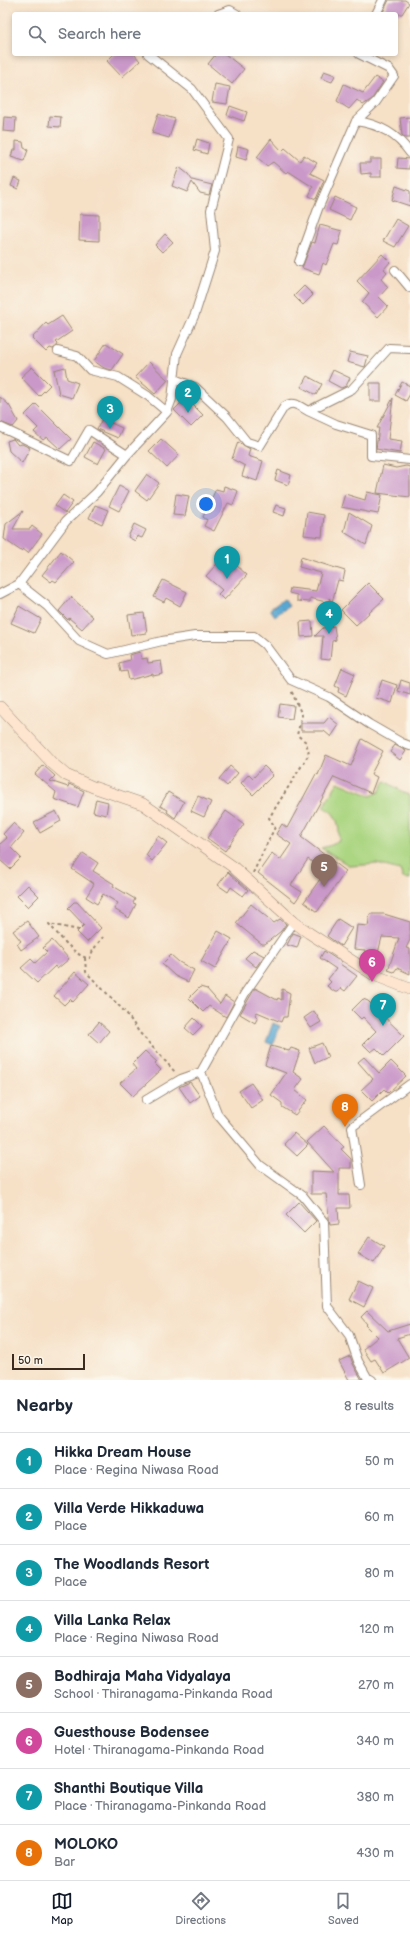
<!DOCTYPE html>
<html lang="en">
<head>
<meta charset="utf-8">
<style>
  body { margin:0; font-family:"Balsamiq Sans",sans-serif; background:#f6f6f7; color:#1f2937 }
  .scale { position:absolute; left:12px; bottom:10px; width:73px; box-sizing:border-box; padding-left:4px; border:2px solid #3b2a1e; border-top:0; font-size:11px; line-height:14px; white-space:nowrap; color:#3b2a1e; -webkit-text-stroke:3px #fbf7ec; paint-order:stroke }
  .you { position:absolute; left:206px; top:504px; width:14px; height:14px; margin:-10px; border:3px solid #fff; border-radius:50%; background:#1a73e8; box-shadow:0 0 0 6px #1a73e833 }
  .badge { display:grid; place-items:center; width:26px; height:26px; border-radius:50%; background:#111827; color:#fff; font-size:13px; font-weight:700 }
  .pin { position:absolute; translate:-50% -33px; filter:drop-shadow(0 1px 2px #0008) }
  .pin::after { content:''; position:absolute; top:21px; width:14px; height:12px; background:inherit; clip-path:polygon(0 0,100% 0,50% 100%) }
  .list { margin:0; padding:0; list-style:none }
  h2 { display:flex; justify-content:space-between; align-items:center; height:52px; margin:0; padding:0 16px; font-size:17px }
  h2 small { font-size:13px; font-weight:400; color:#747a83 }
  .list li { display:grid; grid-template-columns:26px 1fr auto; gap:12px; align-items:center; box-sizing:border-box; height:56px; padding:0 16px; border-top:1px solid #e0e1e3 }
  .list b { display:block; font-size:15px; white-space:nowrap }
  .list p { margin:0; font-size:13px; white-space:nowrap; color:#747a83 }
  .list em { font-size:13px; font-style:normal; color:#747a83 }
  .icon { flex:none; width:22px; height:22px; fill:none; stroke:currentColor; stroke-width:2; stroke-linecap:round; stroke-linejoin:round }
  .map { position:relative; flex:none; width:410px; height:1380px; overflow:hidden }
  .search { position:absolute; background:#fff; box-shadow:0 2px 6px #0003; left:12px; right:12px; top:12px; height:44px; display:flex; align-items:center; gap:10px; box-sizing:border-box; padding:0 14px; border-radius:4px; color:#747a83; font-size:15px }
  .sheet { height:500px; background:#fff }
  nav { display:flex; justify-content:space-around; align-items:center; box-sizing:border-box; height:56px; border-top:1px solid #e0e1e3; background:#fff; font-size:11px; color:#747a83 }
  nav a { display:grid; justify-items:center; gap:2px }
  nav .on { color:#111827 }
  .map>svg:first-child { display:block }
</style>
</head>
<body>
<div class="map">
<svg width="410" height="1380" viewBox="0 0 410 1380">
  <rect width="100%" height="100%" fill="#fbf7ec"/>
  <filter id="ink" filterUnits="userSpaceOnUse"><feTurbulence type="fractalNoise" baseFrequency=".025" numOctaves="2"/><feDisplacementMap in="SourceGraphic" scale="8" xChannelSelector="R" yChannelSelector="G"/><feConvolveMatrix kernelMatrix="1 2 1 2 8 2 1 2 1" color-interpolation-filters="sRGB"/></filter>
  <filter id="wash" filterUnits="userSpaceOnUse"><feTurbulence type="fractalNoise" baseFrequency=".012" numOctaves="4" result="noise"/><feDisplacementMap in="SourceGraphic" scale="16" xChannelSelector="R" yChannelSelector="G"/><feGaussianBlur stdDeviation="0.9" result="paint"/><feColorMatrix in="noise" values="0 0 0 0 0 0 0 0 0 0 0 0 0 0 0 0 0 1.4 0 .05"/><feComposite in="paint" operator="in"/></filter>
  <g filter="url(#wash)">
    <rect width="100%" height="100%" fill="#f6e0c6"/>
    <path fill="#acd682" stroke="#748050" d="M 385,781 L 410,796 L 410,879 L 403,878 L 400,870 L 377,864 L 350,866 L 321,848 L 332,845 L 339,841 C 339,826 339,814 323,807 L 338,782 L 371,796 L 379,792 Z"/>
    <path fill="#58a7d2" stroke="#4a6878" d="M 284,599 L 289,606 L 275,616 L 270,609 Z
      M 273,1023 L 280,1026 L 273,1045 L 266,1042 Z"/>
    <g id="blocks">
      <path fill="#ca99c9" d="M 389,0 L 405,0 L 409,3 L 402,14 L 382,14 Z
        M 114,54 L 134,54 L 140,61 L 122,77 L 107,61 Z
        M 216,54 L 225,54 L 244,69 L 232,84 L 208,64 Z
        M 324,71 L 335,75 L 332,82 L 321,78 Z
        M 375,77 L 383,82 L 372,99 L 363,105 L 357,100 L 349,109 L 337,101 L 344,84 L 363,93 Z
        M 215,84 L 230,87 L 227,104 L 212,102 Z
        M 230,106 L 247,112 L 244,121 L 227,115 Z
        M 158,114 L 175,119 L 169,138 L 152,133 Z
        M 50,116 L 61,117 L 60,127 L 49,126 Z
        M 4,117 L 16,118 L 15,132 L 3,131 Z
        M 410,117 L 410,138 L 405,138 L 402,135 L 400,118 Z
        M 197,139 L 209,143 L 207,154 L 194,150 Z
        M 271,139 L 282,151 L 285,148 L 300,161 L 304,155 L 317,163 L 310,173 L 324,180 L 316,199 L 309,196 L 313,187 L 288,171 L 286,173 L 273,162 L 267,166 L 257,157 Z
        M 16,141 L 23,142 L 24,148 L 28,150 L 24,161 L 11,157 L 13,150 L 16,150 Z
        M 238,146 L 249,149 L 246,160 L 236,157 Z
        M 398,158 L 410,159 L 409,169 L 397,168 Z
        M 370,159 L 381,159 L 381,177 L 371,177 L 371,173 L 361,174 L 360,163 L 370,163 Z
        M 179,167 L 188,174 L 192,180 L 212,185 L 209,195 L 200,193 L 192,182 L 187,192 L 172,186 Z
        M 14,178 L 21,181 L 18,189 L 11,186 Z
        M 396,186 L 410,191 L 410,206 L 392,200 Z
        M 335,197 L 356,207 L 350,220 L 329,210 Z
        M 80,214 L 99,215 L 99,241 L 79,240 Z
        M 396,219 L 408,226 L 395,247 L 383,241 Z
        M 320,225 L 342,231 L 338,245 L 334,244 L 326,265 L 323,263 L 319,274 L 302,268 L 312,242 L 315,243 Z
        M 165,234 L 173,242 L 162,252 L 155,245 Z
        M 382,254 L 390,262 L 384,269 L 387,272 L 381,279 L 388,287 L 379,297 L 388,306 L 378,317 L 362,302 L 369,293 L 357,281 Z
        M 304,286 L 313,295 L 303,305 L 294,296 Z
        M 62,316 L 72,331 L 56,342 L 58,344 L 57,346 L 53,349 L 50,348 L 46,352 L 32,338 L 46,323 L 48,325 Z
        M 106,343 L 123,354 L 112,370 L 104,368 L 94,361 Z
        M 350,352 L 368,356 L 365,367 L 347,362 Z
        M 149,362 L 168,380 L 155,394 L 135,377 Z
        M 32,367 L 50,385 L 39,396 L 21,377 Z
        M 65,367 L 67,379 L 78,383 L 72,398 L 59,394 L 54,370 Z
        M 333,370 L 350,378 L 346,386 L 341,388 L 328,381 Z
        M 307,376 L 322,384 L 316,395 L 301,387 Z
        M 402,382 L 410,386 L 410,394 L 406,401 L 395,395 Z
        M 370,383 L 381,383 L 381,401 L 370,401 Z
        M 0,397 L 9,405 L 18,421 L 13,427 L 0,422 Z
        M 186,398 L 203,415 L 191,427 L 174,410 Z
        M 393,398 L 388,439 L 402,441 L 400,453 L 376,449 L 379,428 L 377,428 Z
        M 36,404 L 71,439 L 60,449 L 47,437 L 43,440 L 34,432 L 38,428 L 25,415 Z
        M 102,419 L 122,428 L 118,438 L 97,429 Z
        M 13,439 L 18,445 L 22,444 L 30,448 L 22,463 L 9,451 L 7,441 Z
        M 161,439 L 179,455 L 167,468 L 149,451 Z
        M 93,442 L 106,449 L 98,464 L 85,457 Z
        M 238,442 L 250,449 L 248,456 L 263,461 L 257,481 L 242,476 L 245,466 L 232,459 Z
        M 383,465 L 396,468 L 406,466 L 410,467 L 410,497 L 377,493 Z
        M 278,470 L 291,475 L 288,485 L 275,480 Z
        M 147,474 L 159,483 L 147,500 L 135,491 Z
        M 119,486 L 129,491 L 119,511 L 109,506 Z
        M 224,486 L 238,491 L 233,505 L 228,503 L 214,531 L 204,526 L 207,520 L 203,517 L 216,489 L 223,491 Z
        M 367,492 L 382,495 L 378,514 L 341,507 L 345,494 L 365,500 Z
        M 176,494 L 189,496 L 185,516 L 173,515 Z
        M 63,495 L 73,502 L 65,513 L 55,506 Z
        M 95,505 L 108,510 L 102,524 L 89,518 Z
        M 276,505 L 286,508 L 284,516 L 273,512 Z
        M 23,511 L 13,529 L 30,529 L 32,526 L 42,534 L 28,553 L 23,549 L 21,551 L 4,539 L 6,524 Z
        M 307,512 L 324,515 L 322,537 L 304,535 Z
        M 349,512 L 372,526 L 366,545 L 344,532 Z
        M 134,524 L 146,530 L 142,538 L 137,536 L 135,541 L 128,537 Z
        M 61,551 L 74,562 L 56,582 L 53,580 L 51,582 L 42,575 Z
        M 225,555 L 247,575 L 224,600 L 218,594 L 222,590 L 206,576 Z
        M 301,557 L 345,571 L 343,581 L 338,580 L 332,602 L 329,598 L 330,603 L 310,598 L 310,602 L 297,601 L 297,595 L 289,593 L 290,588 L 316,591 L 321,573 L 299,567 Z
        M 163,580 L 187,592 L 180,606 L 166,598 L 164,602 L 154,597 Z
        M 368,583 L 384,599 L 356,625 L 341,610 Z
        M 71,597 L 93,617 L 82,629 L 69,618 L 68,620 L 59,611 Z
        M 19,606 L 41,619 L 34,633 L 11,623 Z
        M 144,613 L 147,633 L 131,635 L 128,615 Z
        M 312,621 L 313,636 L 301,637 L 300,622 Z
        M 334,626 L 336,640 L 332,641 L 330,660 L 321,659 L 323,636 L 315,636 L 323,628 Z
        M 140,652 L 142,659 L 147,658 L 148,663 L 161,661 L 163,674 L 153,676 L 153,674 L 129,680 L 127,671 L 121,672 L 119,663 L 130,660 L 129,655 Z
        M 342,668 L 355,674 L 346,696 L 338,692 L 339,688 L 335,686 Z
        M 382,680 L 397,685 L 392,703 L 376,698 Z
        M 401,680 L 410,683 L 410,695 L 398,691 Z
        M 280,704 L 294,706 L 292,719 L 278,717 Z
        M 329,717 L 339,725 L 331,737 L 324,731 L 301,731 L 301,723 L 324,723 Z
        M 362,739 L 383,751 L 371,774 L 377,777 L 371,793 L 334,777 L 301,837 L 346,871 L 317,912 L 304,902 L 325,872 L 308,859 L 291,885 L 302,892 L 295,902 L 258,873 L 272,853 L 280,860 L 291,844 L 276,834 L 282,824 L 287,828 L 316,774 L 318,775 L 326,755 L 351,766 Z
        M 395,745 L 406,751 L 400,760 L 390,752 Z
        M 43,765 L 55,776 L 50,781 L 68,787 L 69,784 L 84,791 L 78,807 L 54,799 L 56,792 L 35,774 Z
        M 230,766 L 238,773 L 227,786 L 219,779 Z
        M 264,766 L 273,775 L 253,795 L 241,783 L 249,774 L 253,778 Z
        M 168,792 L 184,802 L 175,818 L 167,812 L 168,810 L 160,806 Z
        M 198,796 L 211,802 L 204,817 L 191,811 Z
        M 96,799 L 108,802 L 106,815 L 93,812 Z
        M 56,811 L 61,821 L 40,833 L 34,822 Z
        M 226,811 L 244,824 L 225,851 L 207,838 Z
        M 13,823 L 24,833 L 11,848 L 21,858 L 10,869 L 0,860 L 0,844 L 7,838 L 3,834 Z
        M 158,836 L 167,843 L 152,861 L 146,855 Z
        M 83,853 L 98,863 L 93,871 L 114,884 L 113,886 L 135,899 L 133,903 L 136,904 L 129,918 L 114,909 L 118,903 L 103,894 L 97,904 L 86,897 L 94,884 L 72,869 Z
        M 228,872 L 248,890 L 243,896 L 231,887 L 228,892 L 218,885 Z
        M 28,885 L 39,896 L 28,907 L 17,896 Z
        M 74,902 L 77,902 L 101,928 L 87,942 L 77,932 L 84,925 L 68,908 Z
        M 251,904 L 274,923 L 280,919 L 286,924 L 281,931 L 265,944 L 262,944 L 236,923 Z
        M 370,914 L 384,914 L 410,922 L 410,940 L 406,948 L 410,949 L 410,974 L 397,968 L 394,972 L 388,970 L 399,938 L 382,937 L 377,957 L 365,955 L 365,950 L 354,949 L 357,925 L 368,926 Z
        M 338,919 L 352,928 L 341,946 L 327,936 Z
        M 27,921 L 39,937 L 21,950 L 17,944 L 21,941 L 13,931 Z
        M 218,931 L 232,939 L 215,969 L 201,961 Z
        M 293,933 L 301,936 L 297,948 L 287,945 Z
        M 52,940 L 69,959 L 57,969 L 55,966 L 37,983 L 21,968 L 31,959 L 35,963 L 47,952 L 43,948 Z
        M 253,950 L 264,956 L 256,967 L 245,958 Z
        M 324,951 L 341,962 L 340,964 L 357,976 L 345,991 L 341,988 L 338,992 L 335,992 L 327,986 L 331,982 L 328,979 L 336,969 L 320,958 Z
        M 171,955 L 179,962 L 194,970 L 188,982 L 175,976 L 162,964 Z
        M 75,972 L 89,984 L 73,1002 L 70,999 L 64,1005 L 54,996 Z
        M 200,987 L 207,989 L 220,1004 L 225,996 L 234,1002 L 226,1017 L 209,1006 L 203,1012 L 189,998 Z
        M 255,988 L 277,1000 L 278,998 L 282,1000 L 282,989 L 290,993 L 287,1017 L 283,1017 L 281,1022 L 257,1012 L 255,1015 L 258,1017 L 255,1023 L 240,1014 Z
        M 363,999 L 368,1001 L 404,1036 L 384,1056 L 376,1048 L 371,1052 L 363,1044 L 376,1031 L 363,1017 L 361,1019 L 352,1010 Z
        M 314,1011 L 321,1022 L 311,1028 L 304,1018 Z
        M 194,1018 L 202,1026 L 193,1035 L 185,1028 Z
        M 99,1022 L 109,1031 L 99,1043 L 89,1034 Z
        M 322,1043 L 328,1057 L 315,1063 L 309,1048 Z
        M 271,1046 L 289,1051 L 291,1048 L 300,1051 L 293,1072 L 303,1079 L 295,1090 L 307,1100 L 295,1115 L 282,1107 L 282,1103 L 271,1095 L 286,1073 L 265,1065 Z
        M 145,1051 L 157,1062 L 155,1064 L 161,1070 L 133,1096 L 120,1083 L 136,1069 L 132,1064 Z
        M 364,1057 L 379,1073 L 391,1061 L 406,1076 L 388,1093 L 384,1089 L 372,1101 L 361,1090 L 373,1079 L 358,1062 Z
        M 190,1082 L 200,1096 L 190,1103 L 179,1087 Z
        M 251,1083 L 263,1100 L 251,1108 L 239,1091 Z
        M 324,1126 L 344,1147 L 341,1149 L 351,1159 L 351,1168 L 339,1168 L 339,1195 L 349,1195 L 350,1208 L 338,1208 L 339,1224 L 330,1225 L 326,1194 L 311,1194 L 311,1171 L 334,1172 L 307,1142 Z
        M 294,1133 L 308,1145 L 297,1156 L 284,1144 Z
        M 299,1202 L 316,1221 L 304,1233 L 286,1215 Z
        M 369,1237 L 384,1246 L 374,1263 L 358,1254 Z
        M 358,1281 L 373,1288 L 364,1307 L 349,1299 Z
        M 367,1311 L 388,1331 L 410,1324 L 410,1334 L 397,1338 L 409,1358 L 384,1373 L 375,1359 L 371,1361 L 363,1349 L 378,1337 L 366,1325 L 367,1324 L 361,1317 Z
        M 350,1356 L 353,1364 L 362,1380 L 349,1380 L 339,1361 Z"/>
    </g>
  </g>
  <g filter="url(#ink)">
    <use href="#blocks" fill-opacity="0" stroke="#988572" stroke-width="1"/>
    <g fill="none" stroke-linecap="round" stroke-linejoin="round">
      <g stroke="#988572" stroke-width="10">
        <path id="street" d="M 218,14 L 230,10 L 237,14
          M 376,14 L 383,0
          M 359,54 L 389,69 L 394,76 L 376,102 L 356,121 C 379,124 397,134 410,153
          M 299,262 L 318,209 L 356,121
          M 395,270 L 410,288
          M 58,351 L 77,356 L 90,370 L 118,377 L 148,396 L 167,412
          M 174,379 L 195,387 L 227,417 L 247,442 L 260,446 L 284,407 C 293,400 299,406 308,411 L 352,389 L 389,348 L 410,349
          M 308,411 L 336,424 L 371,435 L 371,456 L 410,460
          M 0,427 L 71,461 L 89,430 L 127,455 L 167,412 L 172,399 L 177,354 L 195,314 L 215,251 L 211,210 L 229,139 L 192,89 L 148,54
          M 19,584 L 66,521 L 97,492 L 127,455
          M 0,594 L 19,584 L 47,606 L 79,641 L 108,654 L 162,641 L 195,636 L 254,636 L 265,645 L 291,680 L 329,697 L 369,724 L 402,743 L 410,746
          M 201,1072 L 218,1115 L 260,1165 L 303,1196 L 324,1222 L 327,1306 L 349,1335 L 358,1361 L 367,1377 L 372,1380
          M 146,1100 L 181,1079 L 201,1072 L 245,993 L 294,922
          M 361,1185 L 352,1127 L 410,1084"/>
      </g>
      <g stroke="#988572" stroke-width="12">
        <path id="secondary" d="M 0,707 L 52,763 L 66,775 L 93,787 L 143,804 L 232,866 L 294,922 L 309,933 L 374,975 L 410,989"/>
      </g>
      <path stroke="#988572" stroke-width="2" stroke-dasharray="3 3" stroke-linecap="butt" d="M 253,873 L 275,827 L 269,818 L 309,754 L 306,742 L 297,735 L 302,715 L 291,690
        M 79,930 L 49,924 C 57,933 78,960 90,958 L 93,950 L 103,937
        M 85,958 L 86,972 L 127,1014 L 139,1032 L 175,1072"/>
      <use href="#street" stroke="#fff" stroke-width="8"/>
      <use href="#secondary" stroke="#fde5d0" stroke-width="11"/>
    </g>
  </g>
</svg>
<div class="scale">50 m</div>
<div class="you"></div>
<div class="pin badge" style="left:227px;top:579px;background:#0f9aa8">1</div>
<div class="pin badge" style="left:188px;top:413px;background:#0f9aa8">2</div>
<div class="pin badge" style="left:110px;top:429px;background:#0f9aa8">3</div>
<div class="pin badge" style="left:329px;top:634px;background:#0f9aa8">4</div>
<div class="pin badge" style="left:324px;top:887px;background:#8d6e63">5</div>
<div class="pin badge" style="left:372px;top:982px;background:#d1479c">6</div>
<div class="pin badge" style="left:383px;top:1026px;background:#0f9aa8">7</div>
<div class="pin badge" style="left:345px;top:1127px;background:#e8710a">8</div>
<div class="search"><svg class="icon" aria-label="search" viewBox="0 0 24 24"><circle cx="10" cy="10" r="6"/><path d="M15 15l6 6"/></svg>Search here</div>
</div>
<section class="sheet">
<h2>Nearby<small>8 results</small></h2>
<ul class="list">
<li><span class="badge" style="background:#0f9aa8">1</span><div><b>Hikka Dream House</b><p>Place · Regina Niwasa Road</p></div><em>50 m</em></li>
<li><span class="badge" style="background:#0f9aa8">2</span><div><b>Villa Verde Hikkaduwa</b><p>Place</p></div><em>60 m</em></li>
<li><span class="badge" style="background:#0f9aa8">3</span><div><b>The Woodlands Resort</b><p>Place</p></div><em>80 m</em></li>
<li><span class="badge" style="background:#0f9aa8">4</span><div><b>Villa Lanka Relax</b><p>Place · Regina Niwasa Road</p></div><em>120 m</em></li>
<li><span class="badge" style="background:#8d6e63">5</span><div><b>Bodhiraja Maha Vidyalaya</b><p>School · Thiranagama-Pinkanda Road</p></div><em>270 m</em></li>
<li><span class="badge" style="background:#d1479c">6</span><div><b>Guesthouse Bodensee</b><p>Hotel · Thiranagama-Pinkanda Road</p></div><em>340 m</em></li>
<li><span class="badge" style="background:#0f9aa8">7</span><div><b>Shanthi Boutique Villa</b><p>Place · Thiranagama-Pinkanda Road</p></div><em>380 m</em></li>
<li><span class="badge" style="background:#e8710a">8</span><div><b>MOLOKO</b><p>Bar</p></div><em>430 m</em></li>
</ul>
</section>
<nav>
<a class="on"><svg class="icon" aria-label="map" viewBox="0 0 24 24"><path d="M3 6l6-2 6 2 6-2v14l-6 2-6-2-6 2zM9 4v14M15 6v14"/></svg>Map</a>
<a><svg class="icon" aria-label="directions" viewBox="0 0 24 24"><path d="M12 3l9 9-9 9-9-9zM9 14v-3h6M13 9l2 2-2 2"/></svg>Directions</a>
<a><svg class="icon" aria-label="saved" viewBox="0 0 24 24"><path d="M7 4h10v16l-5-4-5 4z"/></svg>Saved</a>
</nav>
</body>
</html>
